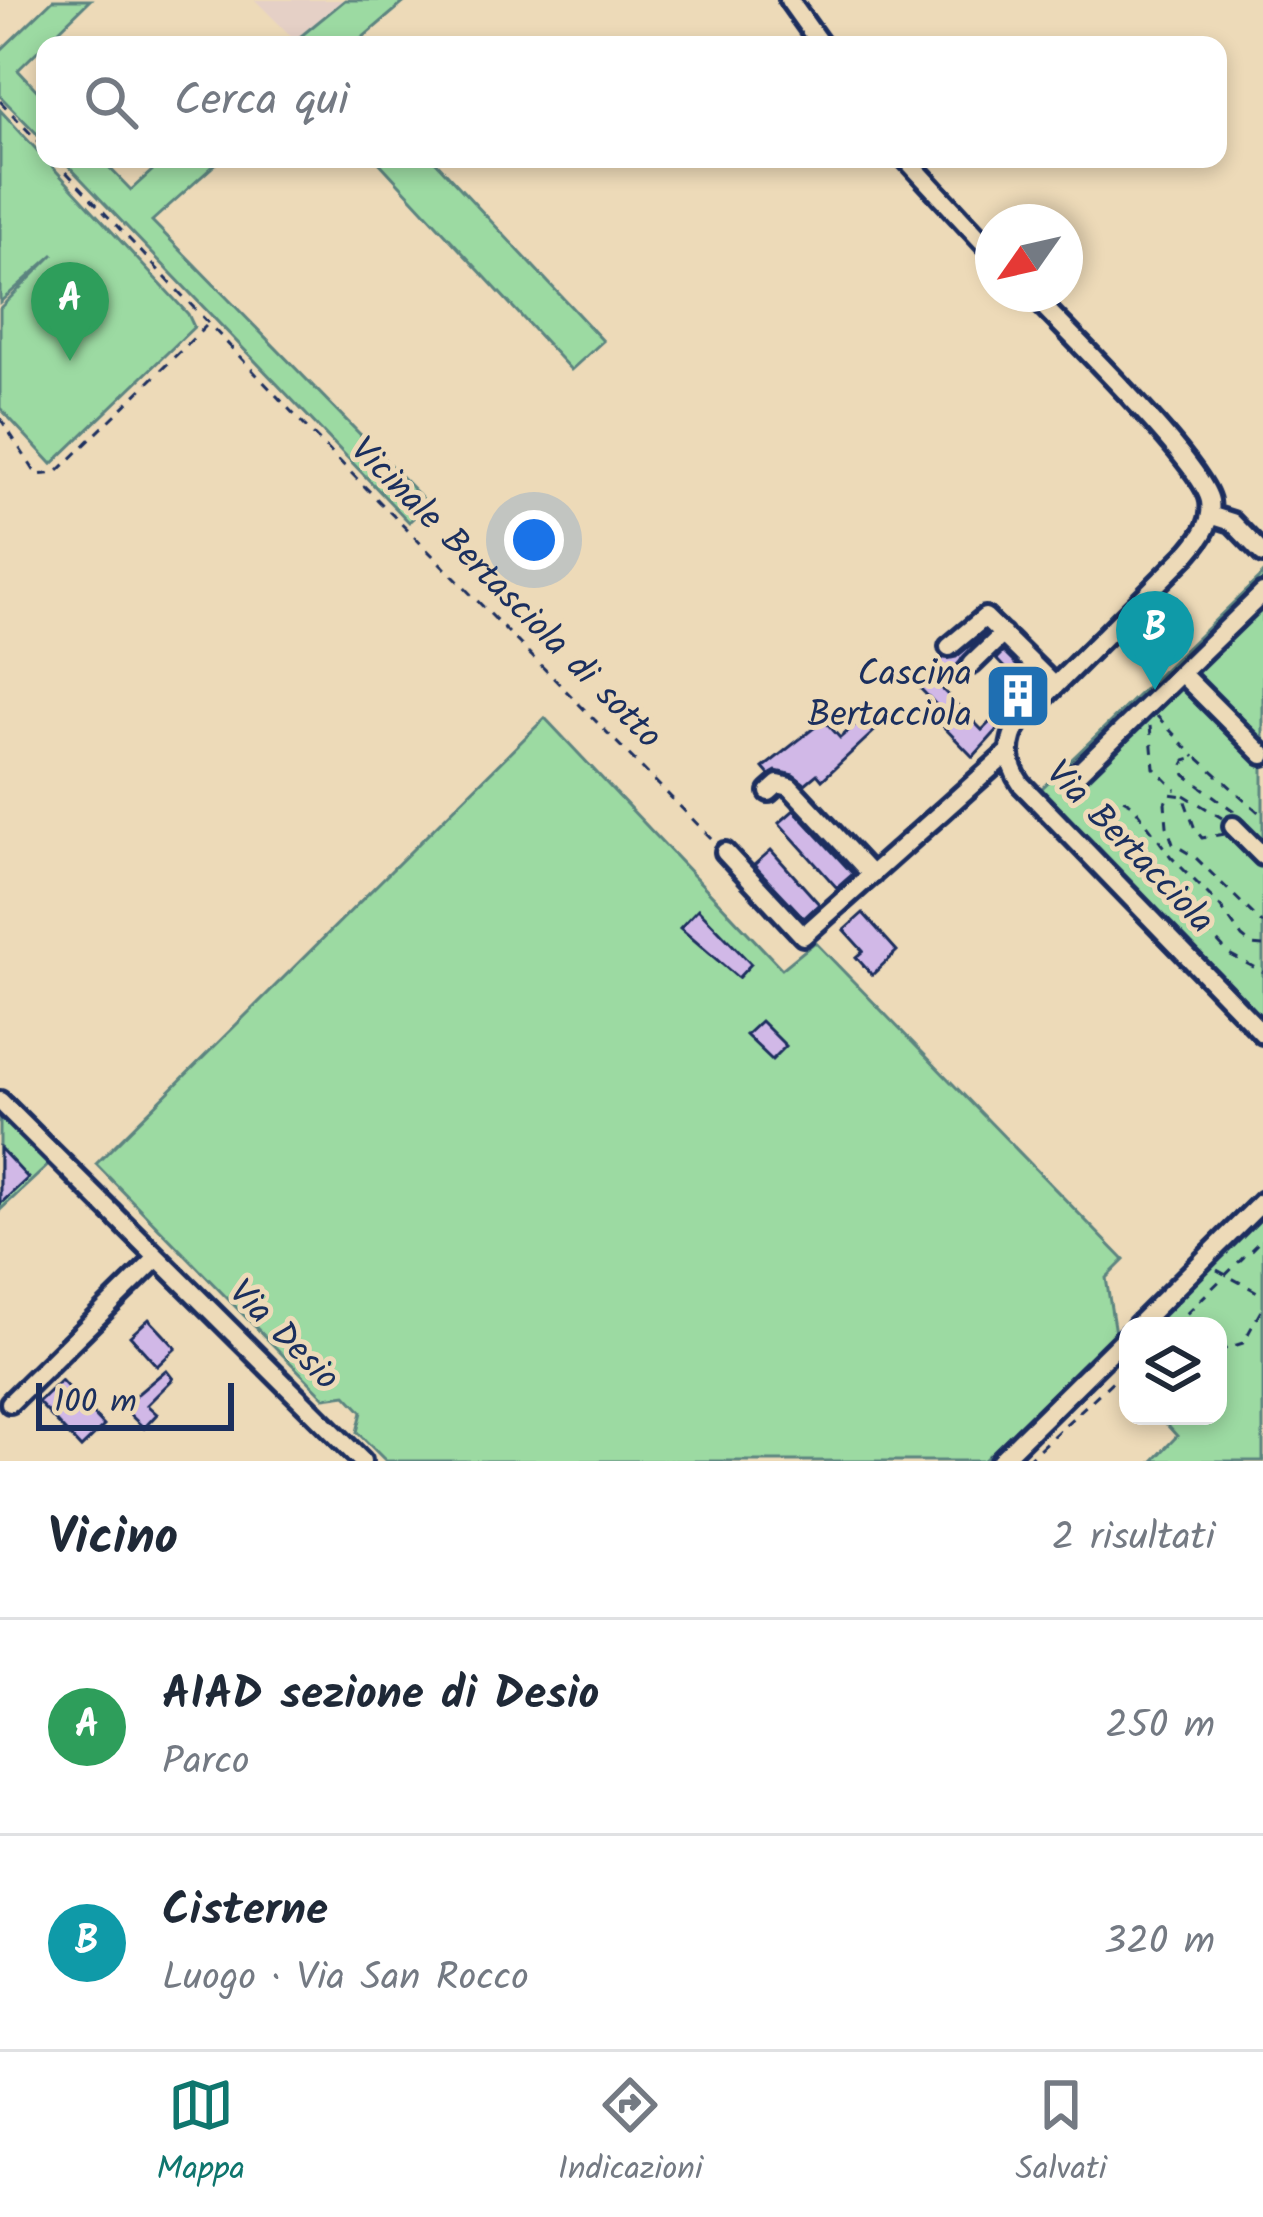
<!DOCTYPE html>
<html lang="it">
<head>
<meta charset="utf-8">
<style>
  body { margin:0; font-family:Kalam,sans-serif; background:#f2f2f3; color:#1f2937 }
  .controls { position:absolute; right:36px; bottom:36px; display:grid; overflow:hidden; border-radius:24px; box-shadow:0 6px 18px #0003 }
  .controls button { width:108px; height:108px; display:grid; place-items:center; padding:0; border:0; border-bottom:3px solid #e0e1e3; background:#fff; color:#1f2937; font:60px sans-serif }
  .compass { position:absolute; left:975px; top:204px; width:108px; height:108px; border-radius:50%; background:#fff; box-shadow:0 6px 18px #0003; rotate:236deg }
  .scale { position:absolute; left:36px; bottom:30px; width:198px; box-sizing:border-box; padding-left:12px; border:6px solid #1b2f5e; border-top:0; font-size:33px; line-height:42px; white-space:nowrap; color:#1b2f5e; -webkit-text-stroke:9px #eddab8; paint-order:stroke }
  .you { position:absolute; left:534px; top:540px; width:42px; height:42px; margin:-30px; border:9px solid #fff; border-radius:50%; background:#1a73e8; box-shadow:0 0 0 18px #1a73e833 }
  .badge { display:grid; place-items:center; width:78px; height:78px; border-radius:50%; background:#0f766e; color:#fff; font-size:39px; font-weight:700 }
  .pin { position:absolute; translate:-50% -99px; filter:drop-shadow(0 3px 6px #0008) }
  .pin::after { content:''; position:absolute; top:63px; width:42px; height:36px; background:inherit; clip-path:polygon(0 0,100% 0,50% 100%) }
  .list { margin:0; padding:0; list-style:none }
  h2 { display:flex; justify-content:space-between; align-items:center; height:156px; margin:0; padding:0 48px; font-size:51px }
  h2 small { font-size:39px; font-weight:400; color:#747a83 }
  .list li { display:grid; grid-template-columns:78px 1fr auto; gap:36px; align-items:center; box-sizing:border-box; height:216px; padding:0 48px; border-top:3px solid #e0e1e3 }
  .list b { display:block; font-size:45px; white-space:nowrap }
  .list p { margin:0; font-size:39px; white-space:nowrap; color:#747a83 }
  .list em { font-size:39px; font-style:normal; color:#747a83 }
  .icon { flex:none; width:66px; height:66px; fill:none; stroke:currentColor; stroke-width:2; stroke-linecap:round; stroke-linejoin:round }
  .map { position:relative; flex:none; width:1263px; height:1461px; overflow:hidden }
  .search { position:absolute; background:#fff; box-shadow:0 6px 18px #0003; left:36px; right:36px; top:36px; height:132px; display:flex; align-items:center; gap:30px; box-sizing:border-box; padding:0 42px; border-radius:24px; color:#747a83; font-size:45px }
  .sheet { height:588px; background:#fff }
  nav { display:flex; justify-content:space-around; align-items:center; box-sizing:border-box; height:168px; border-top:3px solid #e0e1e3; background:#fff; font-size:33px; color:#747a83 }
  nav a { display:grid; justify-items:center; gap:6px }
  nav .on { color:#0f766e }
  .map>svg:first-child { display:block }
</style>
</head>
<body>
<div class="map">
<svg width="1263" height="1461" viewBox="0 0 1263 1461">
  <rect width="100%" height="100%" fill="#eddab8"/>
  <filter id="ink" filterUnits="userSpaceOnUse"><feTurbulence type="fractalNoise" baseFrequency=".00833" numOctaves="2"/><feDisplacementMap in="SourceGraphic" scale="24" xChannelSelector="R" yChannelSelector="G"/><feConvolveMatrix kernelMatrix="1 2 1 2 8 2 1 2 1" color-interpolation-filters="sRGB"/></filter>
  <g filter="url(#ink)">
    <path fill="#e5d0c6" d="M 255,0 L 344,0 L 295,40 Z"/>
    <path fill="#9cdaa2" stroke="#5c8480" stroke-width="3" d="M 53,0 L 90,0 L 18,70 L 45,99 L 45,142 L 0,96 L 0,51 Z
      M 345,0 L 407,0 L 354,45 L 290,45 Z
      M 0,110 L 188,314 L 194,327 L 52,464 L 0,408 L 0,308 L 54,254 L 0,302 Z
      M 62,159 L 101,159 L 131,190 L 165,159 L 221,159 L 152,221 L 428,504 L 409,522 Z
      M 376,159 L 433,159 L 603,341 L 571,370 Z
      M 1263,574 L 1263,1021 L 1039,791 Z
      M 545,718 L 782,969 L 815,942 L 1124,1260 L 1106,1278 L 1115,1333 L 983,1461 L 386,1461 L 357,1432 L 362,1412 L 346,1395 L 325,1398 L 96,1164 Z
      M 0,1108 L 54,1160 L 0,1210 Z
      M 1263,1213 L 1263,1461 L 1153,1461 L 1177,1436 L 1159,1416 L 1218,1416 L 1218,1326 L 1161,1326 L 1154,1319 Z"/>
    <path fill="#d1b8e7" stroke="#1b2f5e" stroke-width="3" d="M 984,634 L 939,686 L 982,730 L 998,714 L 991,707 L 1017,681 L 996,659 L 1003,652 L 1037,686 L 973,757 L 936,719 L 943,712 L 916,684 L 943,658 L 956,657 Z
      M 870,712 L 881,725 L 822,780 L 817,774 L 805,784 L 793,775 L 776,771 L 769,775 L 763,768 L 824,720 L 840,738 Z
      M 794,810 L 853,874 L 837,888 L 779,823 Z
      M 771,850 L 819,904 L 804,918 L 754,865 Z
      M 698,909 L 751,964 L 738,978 L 680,928 Z
      M 863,913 L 897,951 L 872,975 L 856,957 L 863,951 L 844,930 Z
      M 761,1021 L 786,1046 L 772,1060 L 746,1035 Z
      M 0,1148 L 28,1178 L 0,1204 Z
      M 149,1319 L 176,1348 L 157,1366 L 130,1336 Z
      M 166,1370 L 173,1379 L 147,1405 L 157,1414 L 144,1428 L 122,1407 Z
      M 61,1380 L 104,1426 L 81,1448 L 38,1402 Z"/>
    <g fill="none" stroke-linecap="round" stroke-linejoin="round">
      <g stroke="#1b2f5e" stroke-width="26">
        <path id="minor" d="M 789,0 L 821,45
          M 906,159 L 993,253
          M 1032,294 C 1064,329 1203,464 1210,501 C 1213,522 1202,537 1189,552 L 1019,722 C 1006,744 1007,764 1021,784 L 1263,1034
          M 1210,515 L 1232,522 L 1263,554
          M 949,647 L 985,617 L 1055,686
          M 972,664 L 1003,634
          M 1181,673 L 1263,755
          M 1073,778 L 1263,593
          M 769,792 L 778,784 L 790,787 L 872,875
          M 1233,826 L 1263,856
          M 725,852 L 803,936 L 1009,752
          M 0,1101 L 362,1461
          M 1137,1326 L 1263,1201
          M 10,1403 L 157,1258
          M 1000,1461 L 1128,1335"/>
      </g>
      <path stroke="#1b2f5e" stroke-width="3" stroke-dasharray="9 9" stroke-linecap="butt" d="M 0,101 L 45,149
        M 54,159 L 304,425 L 716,843
        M 0,418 L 37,475 L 56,473 L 207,325
        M 1157,716 L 1195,757
        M 1150,726 L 1154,768 L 1176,790
        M 1184,795 L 1222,818
        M 1234,811 L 1185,775 L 1182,767 L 1185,761 L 1197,757 L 1263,816
        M 1224,834 L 1202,838 L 1195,829 L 1183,796 L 1169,794 L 1165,803 L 1167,826 L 1173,844 L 1195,857 L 1263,924
        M 1263,946 L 1252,945 L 1242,937 L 1220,906 L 1171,857 L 1132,804 L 1121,798 L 1111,812 L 1125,829 L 1132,848 L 1229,954 L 1263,972
        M 1217,1270 L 1263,1295
        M 1174,1326 L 1263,1238
        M 1218,1351 L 1243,1343 L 1263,1307
        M 1026,1461 L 1128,1367"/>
      <use href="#minor" stroke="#eddab8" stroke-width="16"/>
    </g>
  </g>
  <defs>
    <g id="building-square" transform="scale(3.45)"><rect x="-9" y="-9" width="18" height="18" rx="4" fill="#1f6fb2" stroke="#eddab8"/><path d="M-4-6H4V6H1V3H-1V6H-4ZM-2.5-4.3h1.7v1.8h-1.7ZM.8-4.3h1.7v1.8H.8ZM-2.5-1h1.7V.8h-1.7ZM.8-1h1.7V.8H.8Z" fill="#fff"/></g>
  </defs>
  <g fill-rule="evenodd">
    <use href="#building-square" x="1018" y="696"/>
  </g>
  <g text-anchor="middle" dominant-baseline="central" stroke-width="10" stroke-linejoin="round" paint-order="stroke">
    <g font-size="36" fill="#1b2f5e" stroke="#eddab8">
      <text transform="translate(505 594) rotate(45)">Vicinale Bertasciola di sotto</text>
      <text transform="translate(1129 848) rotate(46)">Via Bertacciola</text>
      <text transform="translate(283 1336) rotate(45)">Via Desio</text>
    </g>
    <g font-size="36" fill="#1b2f5e" stroke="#eddab8" text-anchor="end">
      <text x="972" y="675">Cascina<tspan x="972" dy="41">Bertacciola</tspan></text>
    </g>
  </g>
</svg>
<div class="controls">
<button><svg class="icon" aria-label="layers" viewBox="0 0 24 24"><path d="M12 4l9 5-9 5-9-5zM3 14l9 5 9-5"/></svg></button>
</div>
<svg class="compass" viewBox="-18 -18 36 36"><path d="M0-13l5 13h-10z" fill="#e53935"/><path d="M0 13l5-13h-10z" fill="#747a83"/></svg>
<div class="scale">100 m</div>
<div class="you"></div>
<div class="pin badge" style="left:70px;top:361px;background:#2e9e5b">A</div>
<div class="pin badge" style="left:1155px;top:690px;background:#0f9aa8">B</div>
<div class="search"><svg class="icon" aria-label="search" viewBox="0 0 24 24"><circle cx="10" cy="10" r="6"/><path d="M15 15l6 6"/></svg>Cerca qui</div>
</div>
<section class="sheet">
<h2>Vicino<small>2 risultati</small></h2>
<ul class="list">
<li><span class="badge" style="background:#2e9e5b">A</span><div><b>AIAD sezione di Desio</b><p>Parco</p></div><em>250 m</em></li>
<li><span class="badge" style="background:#0f9aa8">B</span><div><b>Cisterne</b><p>Luogo · Via San Rocco</p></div><em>320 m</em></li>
</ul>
</section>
<nav>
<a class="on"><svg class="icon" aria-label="map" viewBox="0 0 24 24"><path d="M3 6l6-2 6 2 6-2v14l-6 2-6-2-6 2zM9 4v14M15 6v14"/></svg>Mappa</a>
<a><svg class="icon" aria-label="directions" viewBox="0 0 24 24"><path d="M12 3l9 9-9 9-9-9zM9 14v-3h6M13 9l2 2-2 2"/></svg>Indicazioni</a>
<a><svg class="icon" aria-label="saved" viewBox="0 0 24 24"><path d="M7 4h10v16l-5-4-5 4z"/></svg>Salvati</a>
</nav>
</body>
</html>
